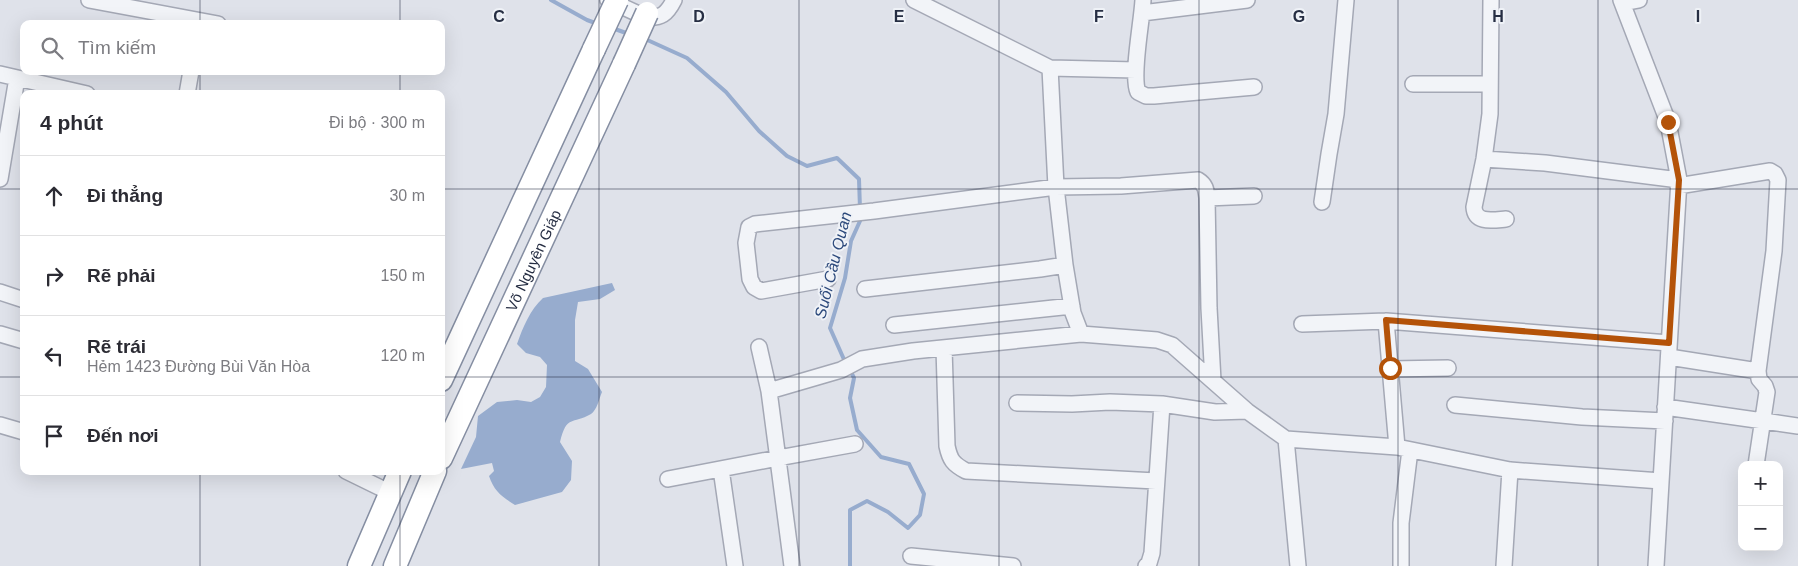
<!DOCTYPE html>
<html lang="vi">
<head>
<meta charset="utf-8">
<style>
  body { margin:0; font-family:Helvetica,sans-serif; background:#f7f7f7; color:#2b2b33 }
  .controls { position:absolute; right:15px; bottom:15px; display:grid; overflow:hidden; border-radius:10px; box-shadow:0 5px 20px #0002 }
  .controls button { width:45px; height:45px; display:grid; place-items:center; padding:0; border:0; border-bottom:1px solid #e1e1e2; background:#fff; color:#2b2b33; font:25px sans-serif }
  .stop { position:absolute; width:15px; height:15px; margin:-11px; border:4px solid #b45309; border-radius:50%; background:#fff }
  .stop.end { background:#b45309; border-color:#fff; box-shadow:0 1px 5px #0008 }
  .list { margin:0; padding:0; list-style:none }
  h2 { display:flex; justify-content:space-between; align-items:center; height:65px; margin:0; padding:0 20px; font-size:21px }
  h2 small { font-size:16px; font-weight:400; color:#7c7c81 }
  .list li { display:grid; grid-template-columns:32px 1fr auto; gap:15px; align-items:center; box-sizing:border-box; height:80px; padding:0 20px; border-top:1px solid #e1e1e2 }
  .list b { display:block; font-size:19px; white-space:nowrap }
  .list p { margin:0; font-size:16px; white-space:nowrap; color:#7c7c81 }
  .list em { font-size:16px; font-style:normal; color:#7c7c81 }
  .icon { flex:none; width:28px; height:28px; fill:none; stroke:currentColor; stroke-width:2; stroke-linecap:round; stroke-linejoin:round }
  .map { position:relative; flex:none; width:1798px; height:566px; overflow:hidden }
  .search { position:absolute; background:#fff; box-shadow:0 5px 20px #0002; left:20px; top:20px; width:425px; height:55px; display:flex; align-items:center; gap:12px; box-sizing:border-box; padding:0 18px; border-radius:10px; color:#7c7c81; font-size:19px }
  .panel { position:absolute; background:#fff; box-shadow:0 5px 20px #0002; left:20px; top:90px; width:425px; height:385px; border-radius:10px }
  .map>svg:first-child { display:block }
</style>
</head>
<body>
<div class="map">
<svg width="1798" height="566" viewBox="0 0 1798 566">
  <rect width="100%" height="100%" fill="#dfe2ea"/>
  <path fill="#97acce" d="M 612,283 L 615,290 L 600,299 L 578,302 L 575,320 L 575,361 L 588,369 L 602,392 C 599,399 597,410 591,414 C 572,425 567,414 560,442 L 572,461 L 571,480 L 562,492 L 515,505 C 502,497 494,491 489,476 L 494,471 L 492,463 L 461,469 L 476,437 L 478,416 L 497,402 L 517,400 L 531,402 L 540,397 L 546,387 L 547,365 L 540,357 L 526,353 L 517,344 C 523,327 530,310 543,298 Z"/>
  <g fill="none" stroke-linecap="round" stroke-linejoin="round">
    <path stroke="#97acce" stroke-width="4" d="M 551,0 L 587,20 L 598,24
      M 612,28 L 629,34
      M 643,38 L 687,58 L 726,92 L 759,131 L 787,156 L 807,166 L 837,158 L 859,179 L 860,209
      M 846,364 L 830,328 L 845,278 L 851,241 L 860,221 L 860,216
      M 850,566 L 850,510 L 867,501 L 888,512 L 908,528 L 920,515 L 924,494 L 909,464 L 881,457 L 857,430 L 850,398 L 854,378 L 850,370"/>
    <g stroke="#a4a8b5" stroke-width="18">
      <path id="minor" d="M 89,0 L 218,24
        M 608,0 L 645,17 C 661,19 667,14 674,0
        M 914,0 L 1050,68 L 1056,187 L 1065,265 L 1073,313 L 1081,334 L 1157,340 L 1172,345 L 1247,411 L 1286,439 L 1397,447 L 1510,470 L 1661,481
        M 1143,0 C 1142,21 1131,76 1138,92 L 1146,96 L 1154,96 L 1254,87
        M 1491,0 L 1490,114 L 1484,159 L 1474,207 C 1475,224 1493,220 1506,219
        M 1621,0 L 1668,122 L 1679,180 L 1656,566
        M 1623,3 L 1639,0
        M 1142,13 L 1247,0
        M 1050,68 L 1136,70
        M 0,74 L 87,94
        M 1413,84 L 1490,84
        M 187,94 L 191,71
        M 1484,159 L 1545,163 L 1679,180
        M 0,179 L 17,78
        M 1678,186 L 1770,171 L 1775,174 L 1778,180 L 1774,251 L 1758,371 L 1759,379 L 1765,386 L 1767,392 L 1756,465
        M 1322,202 L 1329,154 L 1336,114 L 1346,0
        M 828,279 L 761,291 L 754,287 L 750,279 L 746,243 L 749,227 L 755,224 L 874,211 L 1056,187 L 1121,186 L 1198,180 C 1206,185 1206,190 1207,198
        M 865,289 L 1040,269 L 1065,265
        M 0,292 L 24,300
        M 1386,321 L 1397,447
        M 1302,324 L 1386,321 L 1669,343
        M 894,325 L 1072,306
        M 0,334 L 24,341
        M 759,347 L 769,391 L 792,566
        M 944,348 L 947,446 C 950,460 953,464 966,471 L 1156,481
        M 1669,357 L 1758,371
        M 1390,369 L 1448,368
        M 1213,381 L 1209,308 L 1207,198 L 1254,196
        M 769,391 L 841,370 L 862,359 L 913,351 L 1081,334
        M 1017,403 L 1072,404 L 1110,402 L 1162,404 L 1215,412 L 1247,411
        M 1455,405 L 1582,417 L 1665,421
        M 1665,407 L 1798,426
        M 0,425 L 24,432
        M 1286,439 L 1298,566
        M 721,469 L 735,566
        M 346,471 L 391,493
        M 668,479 L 778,458 L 855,444
        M 911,556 L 1013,566
        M 1146,566 L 1149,563 L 1152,553 L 1162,404
        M 1401,566 L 1401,523 L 1410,450
        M 1504,566 L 1510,470"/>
    </g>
    <g stroke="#858ea2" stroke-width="25">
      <g id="highway">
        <path d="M 441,380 L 594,49"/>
        <path id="s1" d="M 441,458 L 624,64"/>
        <path d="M 359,566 L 400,471"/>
        <path d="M 395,566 L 435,471"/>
      </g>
    </g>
    <use href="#minor" stroke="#f2f4f8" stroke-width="15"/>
    <use href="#highway" stroke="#fff" stroke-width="22"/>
    <g stroke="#858ea2" stroke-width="25" stroke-linecap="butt">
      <path id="highway-bridge" d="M 594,49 L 617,0
        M 624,64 L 647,13"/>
    </g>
    <use href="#highway-bridge" stroke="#fff" stroke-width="22"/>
  </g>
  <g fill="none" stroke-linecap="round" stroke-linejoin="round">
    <path stroke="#b45309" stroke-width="6" d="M 1390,368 L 1386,320 L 1669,343 L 1679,180 L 1668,122"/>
  </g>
  <path fill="none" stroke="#262e43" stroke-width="1" stroke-opacity="0.55" d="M 200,0 L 200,24M 400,0 L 400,24M 599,0 L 599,566M 799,0 L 799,566M 999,0 L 999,566M 1199,0 L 1199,566M 1398,0 L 1398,566M 1598,0 L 1598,566M 200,71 L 200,94M 400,71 L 400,94M 0,189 L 24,189M 441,189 L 1798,189M 0,377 L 24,377M 441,377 L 1798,377M 200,471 L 200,566M 400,471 L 400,566"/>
  <g text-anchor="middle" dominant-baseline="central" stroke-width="4" stroke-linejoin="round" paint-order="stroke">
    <g font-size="15" fill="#262e43" stroke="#eff2f7">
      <text stroke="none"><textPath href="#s1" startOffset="218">Võ Nguyên Giáp</textPath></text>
    </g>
    <g font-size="16" font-style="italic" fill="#2c497b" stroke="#eff2f7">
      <text transform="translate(833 265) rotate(-76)">Suối Cầu Quan</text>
    </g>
  </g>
  <g font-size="16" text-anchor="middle" font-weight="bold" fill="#262e43" stroke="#eff2f7" stroke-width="4" stroke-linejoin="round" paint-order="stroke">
    <text x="499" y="22">C</text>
    <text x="699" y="22">D</text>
    <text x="899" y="22">E</text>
    <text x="1099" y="22">F</text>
    <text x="1299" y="22">G</text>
    <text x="1498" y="22">H</text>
    <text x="1698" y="22">I</text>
  </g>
</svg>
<div class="controls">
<button>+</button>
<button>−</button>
</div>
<div class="stop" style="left:1390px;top:368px"></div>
<div class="stop end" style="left:1668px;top:122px"></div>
<div class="search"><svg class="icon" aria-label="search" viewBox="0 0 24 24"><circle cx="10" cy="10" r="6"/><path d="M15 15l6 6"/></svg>Tìm kiếm</div>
<section class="panel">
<h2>4 phút<small>Đi bộ · 300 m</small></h2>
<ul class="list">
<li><svg class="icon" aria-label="ahead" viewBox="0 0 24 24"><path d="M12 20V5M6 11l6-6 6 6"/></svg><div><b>Đi thẳng</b></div><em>30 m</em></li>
<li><svg class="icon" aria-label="right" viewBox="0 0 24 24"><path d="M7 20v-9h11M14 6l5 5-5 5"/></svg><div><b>Rẽ phải</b></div><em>150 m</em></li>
<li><svg class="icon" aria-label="left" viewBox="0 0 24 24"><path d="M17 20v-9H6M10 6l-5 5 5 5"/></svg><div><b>Rẽ trái</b><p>Hẻm 1423 Đường Bùi Văn Hòa</p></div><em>120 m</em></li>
<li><svg class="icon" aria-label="arrive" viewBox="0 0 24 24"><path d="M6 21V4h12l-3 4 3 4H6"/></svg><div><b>Đến nơi</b></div></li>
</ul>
</section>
</div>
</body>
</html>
